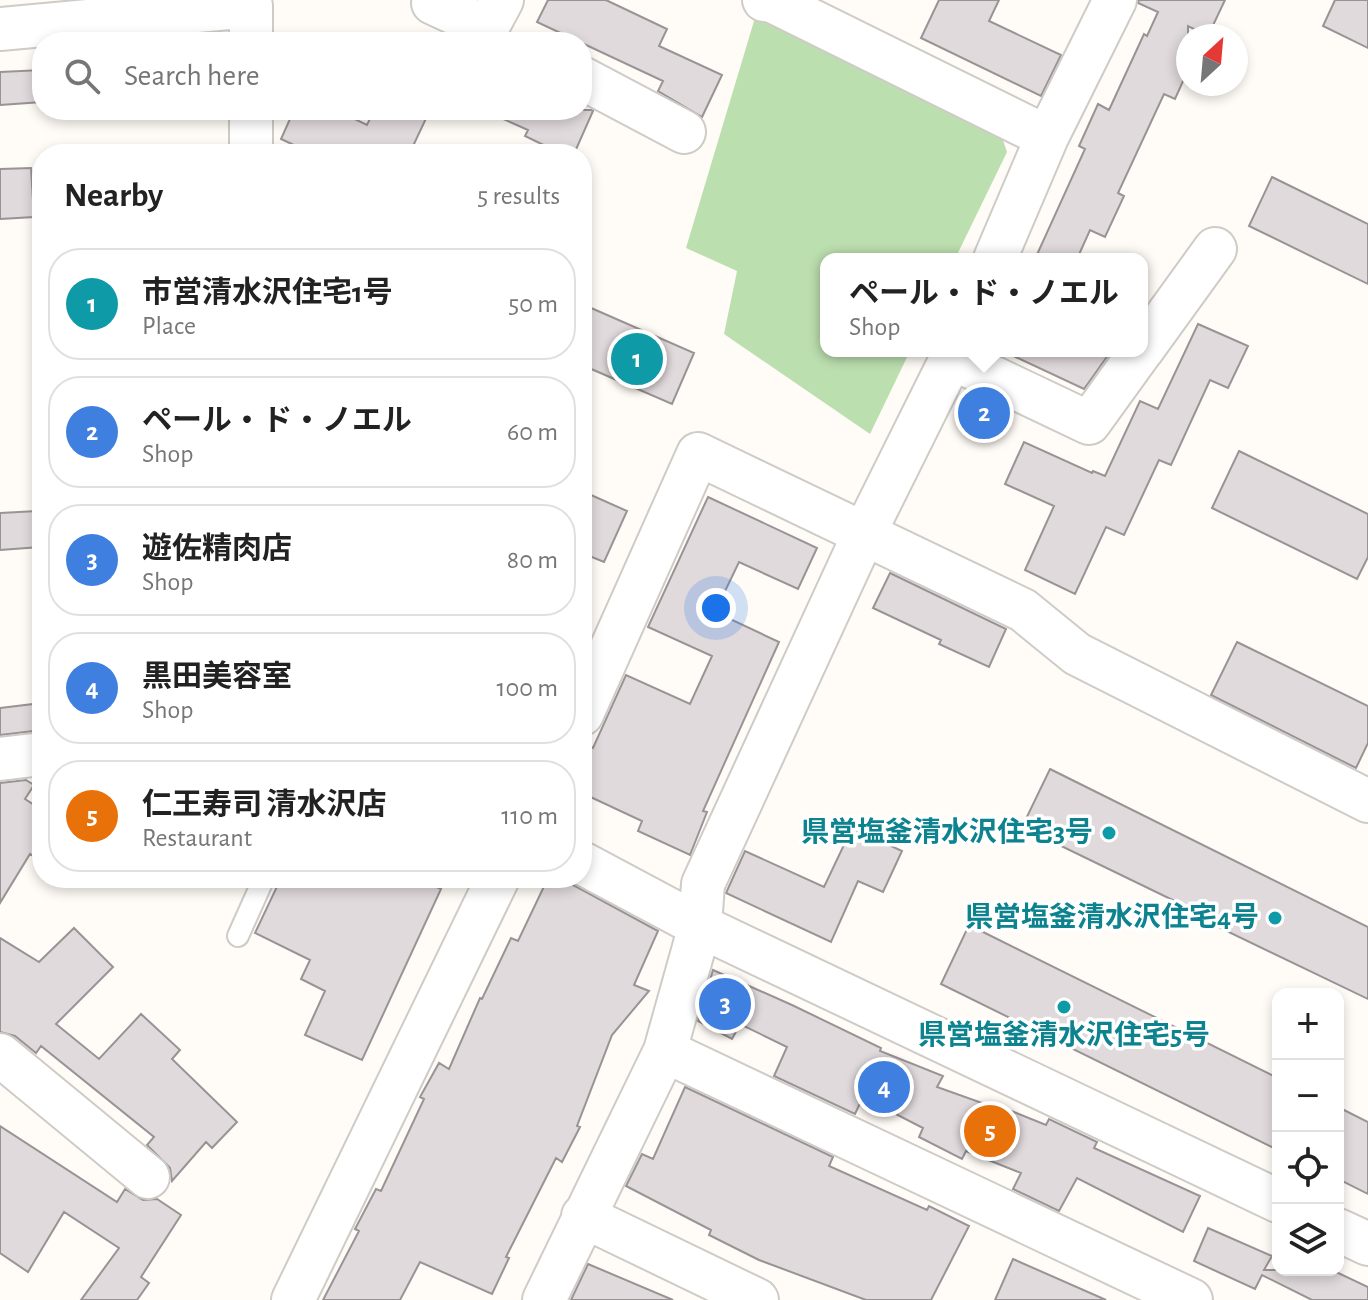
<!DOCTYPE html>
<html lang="en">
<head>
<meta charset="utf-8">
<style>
  body { margin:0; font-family:"Alegreya Sans","Noto Sans JP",sans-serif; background:#f2f2f2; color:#222 }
  .controls { position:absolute; right:24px; bottom:24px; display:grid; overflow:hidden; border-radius:16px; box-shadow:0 4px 12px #0003 }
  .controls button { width:72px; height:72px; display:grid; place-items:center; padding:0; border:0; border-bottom:2px solid #e0e0e0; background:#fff; color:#222; font:40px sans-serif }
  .compass { position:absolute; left:1176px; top:24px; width:72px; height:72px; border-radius:50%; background:#fff; box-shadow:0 4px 12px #0003; rotate:26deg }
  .you { position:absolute; left:716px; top:608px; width:28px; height:28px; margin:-20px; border:6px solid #fff; border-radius:50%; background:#1a73e8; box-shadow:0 0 0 12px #1a73e833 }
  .badge { display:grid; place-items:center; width:52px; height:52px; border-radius:50%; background:#0f766e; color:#fff; font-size:26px; font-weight:700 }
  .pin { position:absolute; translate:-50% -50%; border:4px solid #fff; box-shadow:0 2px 8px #0006 }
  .popup { position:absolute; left:820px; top:253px; width:328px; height:104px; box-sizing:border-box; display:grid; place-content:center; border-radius:16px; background:#fff; filter:drop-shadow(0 2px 6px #0005); font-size:26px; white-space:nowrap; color:#767676 }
  .popup b { font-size:30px; color:#222 }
  .popup::after { content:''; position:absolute; left:50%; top:100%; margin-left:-16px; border:16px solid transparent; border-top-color:#fff }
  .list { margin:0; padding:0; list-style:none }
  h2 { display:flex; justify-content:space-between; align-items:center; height:104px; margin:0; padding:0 32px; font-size:34px }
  h2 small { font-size:26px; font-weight:400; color:#767676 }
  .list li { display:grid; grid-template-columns:52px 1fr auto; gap:24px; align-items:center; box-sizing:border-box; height:112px; margin:0 16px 16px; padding:0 16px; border:2px solid #e0e0e0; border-radius:32px }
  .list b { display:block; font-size:30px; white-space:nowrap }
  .list p { margin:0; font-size:26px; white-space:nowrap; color:#767676 }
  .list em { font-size:26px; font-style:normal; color:#767676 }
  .icon { flex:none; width:44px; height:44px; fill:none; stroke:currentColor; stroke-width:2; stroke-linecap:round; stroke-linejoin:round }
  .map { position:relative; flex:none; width:1368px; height:1300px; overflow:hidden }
  .search { position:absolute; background:#fff; box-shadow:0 4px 12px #0003; left:32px; top:32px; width:560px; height:88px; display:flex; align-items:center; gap:20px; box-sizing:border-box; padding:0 28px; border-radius:32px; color:#767676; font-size:30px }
  .panel { position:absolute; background:#fff; box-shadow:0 4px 12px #0003; left:32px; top:144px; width:560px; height:744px; border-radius:32px }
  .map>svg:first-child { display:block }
</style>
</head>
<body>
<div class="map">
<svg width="1368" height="1300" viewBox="0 0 1368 1300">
  <rect width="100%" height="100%" fill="#fffbf6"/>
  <path fill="#bcdfaf" d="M 757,11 L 1000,131 L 1007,152 L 955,259 L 826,259 L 826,351 L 910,351 L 870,434 L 724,334 L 737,271 L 686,248 Z"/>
  <path fill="#e1dadd" stroke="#999395" stroke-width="2" d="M 548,0 L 606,0 L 667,29 L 659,46 L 722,75 L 702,117 L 658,91 L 663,81 L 537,22 Z
    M 939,0 L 999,0 L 989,21 L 1061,55 L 1041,96 L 921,38 Z
    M 1139,0 L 1225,0 L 1208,36 L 1188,26 L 1188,70 L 1175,99 L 1164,94 L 1118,193 L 1124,196 L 1105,237 L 1090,230 L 1077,259 L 1035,259 L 1085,149 L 1079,146 L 1098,104 L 1109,110 L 1144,34 L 1147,36 L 1158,12 L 1138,3 Z
    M 1335,0 L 1368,0 L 1368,48 L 1323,26 Z
    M 42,70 L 42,102 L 0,105 L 0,72 Z
    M 294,110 L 336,110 L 367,125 L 374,110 L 430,110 L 413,146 L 429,154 L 313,154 L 281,139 Z
    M 483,110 L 591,110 L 593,111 L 574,154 L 562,154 L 525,136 L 528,130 Z
    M 31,168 L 34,217 L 0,219 L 0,169 Z
    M 1272,177 L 1368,224 L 1368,284 L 1249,226 Z
    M 582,304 L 694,353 L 672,404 L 582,365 Z
    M 1198,324 L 1248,346 L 1228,388 L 1210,380 L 1171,465 L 1159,460 L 1124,535 L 1106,527 L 1075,594 L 1025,570 L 1054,506 L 1005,484 L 1024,442 L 1092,473 L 1093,471 L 1105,476 L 1140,401 L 1158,409 Z
    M 1003,351 L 1111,351 L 1084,389 Z
    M 1239,451 L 1368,514 L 1368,557 L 1357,579 L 1212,508 Z
    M 582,491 L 627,511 L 604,562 L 582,553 Z
    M 708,497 L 817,548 L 798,589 L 739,562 L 715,612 L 779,642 L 703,811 L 707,812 L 690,855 L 638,831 L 642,821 L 582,793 L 582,743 L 593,748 L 626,675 L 690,704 L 712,656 L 648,627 Z
    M 37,511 L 40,547 L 0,550 L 0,513 Z
    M 890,573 L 1006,629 L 989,667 L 939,644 L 941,640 L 873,608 Z
    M 1237,642 L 1368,706 L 1368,743 L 1356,768 L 1211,695 Z
    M 42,703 L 42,730 L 0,735 L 0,708 Z
    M 1050,769 L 1368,927 L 1368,999 L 1181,909 L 1183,905 L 1022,827 Z
    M 26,780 L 34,785 L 25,799 L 42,810 L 42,862 L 30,854 L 0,903 L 0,783 Z
    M 852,828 L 902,851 L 883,892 L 858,881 L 831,942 L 726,893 L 745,851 L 824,887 Z
    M 281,878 L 418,878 L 441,889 L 362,1060 L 305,1035 L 325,991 L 301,979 L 310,960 L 255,933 Z
    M 548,878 L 564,878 L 571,884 L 658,931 L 634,985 L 649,991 L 612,1035 L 577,1126 L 580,1127 L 562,1162 L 556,1158 L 506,1257 L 509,1258 L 492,1294 L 420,1262 L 400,1300 L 323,1300 L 359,1231 L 355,1229 L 376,1189 L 381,1191 L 424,1099 L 420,1097 L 439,1063 L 449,1069 L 480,998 L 482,999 L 511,938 L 518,941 Z
    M 969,925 L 1278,1078 L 1278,1150 L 941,984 Z
    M 74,928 L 113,967 L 56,1024 L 99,1059 L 141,1014 L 180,1050 L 172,1059 L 237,1122 L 212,1148 L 206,1142 L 172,1181 L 170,1168 L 147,1145 L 154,1137 L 41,1046 L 36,1053 L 15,1036 L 0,1032 L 0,938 L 39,962 Z
    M 713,970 L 792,1005 L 881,1048 L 880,1051 L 943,1076 L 937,1087 L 993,1107 L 994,1104 L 1046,1125 L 1049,1119 L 1097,1142 L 1094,1148 L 1200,1196 L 1183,1232 L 1077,1178 L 1059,1211 L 1013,1189 L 1021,1173 L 966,1151 L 962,1159 L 919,1137 L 923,1128 L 863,1097 L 855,1114 L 774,1076 L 787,1047 L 740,1024 L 732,1039 L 698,1021 Z
    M 685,1087 L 833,1157 L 829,1166 L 927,1210 L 929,1206 L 969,1226 L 931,1300 L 866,1300 L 759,1260 L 709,1235 L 711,1230 L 626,1186 L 642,1154 L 653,1159 Z
    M 1338,1107 L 1368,1122 L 1368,1194 L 1338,1179 Z
    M 0,1126 L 117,1202 L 125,1189 L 143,1200 L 157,1199 L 181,1215 L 141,1277 L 149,1283 L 137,1300 L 81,1300 L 119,1248 L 64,1212 L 28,1272 L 0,1253 Z
    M 1208,1228 L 1272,1256 L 1264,1270 L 1332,1270 L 1368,1287 L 1368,1300 L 1312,1300 L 1262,1275 L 1255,1289 L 1194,1261 Z
    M 1013,1259 L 1106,1300 L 995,1300 Z
    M 588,1264 L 673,1300 L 571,1300 Z"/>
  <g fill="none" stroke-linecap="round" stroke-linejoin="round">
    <g stroke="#cfcbc6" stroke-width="24">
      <path id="service" d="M 238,936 L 264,878"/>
    </g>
    <g stroke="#cfcbc6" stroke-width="46">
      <path id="minor" d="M 764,0 L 772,1 L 1047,137
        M 433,3 L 487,28 L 502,0
        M 0,29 L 251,6 L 251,42
        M 582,78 L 684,132
        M 251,154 L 251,110
        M 995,259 L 1047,137 L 1115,0
        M 1142,350 L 1215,249
        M 952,358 L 1089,423 L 1141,351
        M 582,714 L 698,454 L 1023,610 L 1077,654 L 1368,801
        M 0,759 L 42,754
        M 582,863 L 700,926 L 1278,1201
        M 665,1051 L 1191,1300
        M 0,1055 L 148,1177
        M 583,1216 L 757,1300
        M 1338,1230 L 1368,1244
        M 293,1300 L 498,878
        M 544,1300 L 665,1051 L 700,926 L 703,884 L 864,534 L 955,351"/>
    </g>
    <use href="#service" stroke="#fff" stroke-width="20"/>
    <use href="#minor" stroke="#fff" stroke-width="42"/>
  </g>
  <g fill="#0f9aa8" stroke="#fff" stroke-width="3">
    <circle cx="1109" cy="833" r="8"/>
    <circle cx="1275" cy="918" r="8"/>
    <circle cx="1064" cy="1007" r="8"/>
  </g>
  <g text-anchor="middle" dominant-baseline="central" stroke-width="7" stroke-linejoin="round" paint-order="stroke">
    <g font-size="28" font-weight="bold" fill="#0d838f" stroke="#fff" text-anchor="end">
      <text x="1093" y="833">県営塩釜清水沢住宅3号</text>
      <text x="1259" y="918">県営塩釜清水沢住宅4号</text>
      <text x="1064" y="1036" text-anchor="middle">県営塩釜清水沢住宅5号</text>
    </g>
  </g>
</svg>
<div class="controls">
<button>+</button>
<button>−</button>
<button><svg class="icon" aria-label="locate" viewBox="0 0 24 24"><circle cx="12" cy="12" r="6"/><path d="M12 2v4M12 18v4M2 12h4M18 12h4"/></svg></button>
<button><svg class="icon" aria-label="layers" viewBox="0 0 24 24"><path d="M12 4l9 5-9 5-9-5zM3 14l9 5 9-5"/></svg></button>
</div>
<svg class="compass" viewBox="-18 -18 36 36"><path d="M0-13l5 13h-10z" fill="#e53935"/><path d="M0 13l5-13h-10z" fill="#767676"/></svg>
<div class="you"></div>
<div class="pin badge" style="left:637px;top:359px;background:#0f9aa8">1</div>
<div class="pin badge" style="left:984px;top:413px;background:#3f7fe0">2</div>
<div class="popup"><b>ペール・ド・ノエル</b>Shop</div>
<div class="pin badge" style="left:725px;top:1004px;background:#3f7fe0">3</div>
<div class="pin badge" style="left:884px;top:1087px;background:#3f7fe0">4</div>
<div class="pin badge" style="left:990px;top:1131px;background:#e8710a">5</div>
<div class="search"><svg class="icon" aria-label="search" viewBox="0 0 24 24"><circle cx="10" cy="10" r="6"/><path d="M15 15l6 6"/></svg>Search here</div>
<section class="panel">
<h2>Nearby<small>5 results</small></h2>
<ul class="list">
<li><span class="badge" style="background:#0f9aa8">1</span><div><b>市営清水沢住宅1号</b><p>Place</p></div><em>50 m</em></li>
<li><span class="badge" style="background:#3f7fe0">2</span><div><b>ペール・ド・ノエル</b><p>Shop</p></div><em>60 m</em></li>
<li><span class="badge" style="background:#3f7fe0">3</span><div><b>遊佐精肉店</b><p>Shop</p></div><em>80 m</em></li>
<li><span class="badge" style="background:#3f7fe0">4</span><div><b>黒田美容室</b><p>Shop</p></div><em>100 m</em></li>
<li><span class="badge" style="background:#e8710a">5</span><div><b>仁王寿司 清水沢店</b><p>Restaurant</p></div><em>110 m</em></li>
</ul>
</section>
</div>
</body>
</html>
